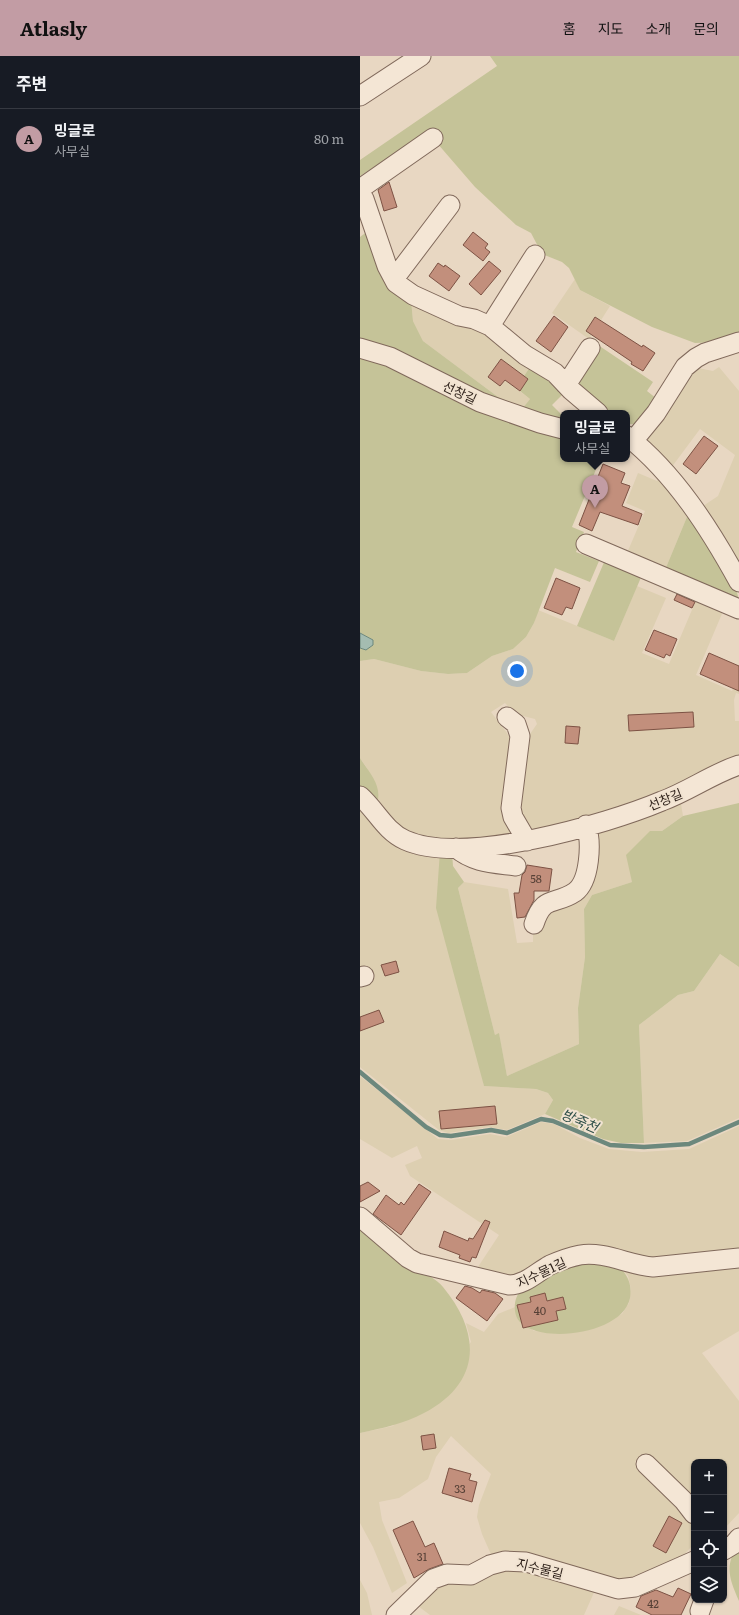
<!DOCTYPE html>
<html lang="ko">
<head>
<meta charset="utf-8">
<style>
  body { margin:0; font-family:Literata,"Noto Sans KR",serif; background:#20242c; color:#f1f3f6 }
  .controls { position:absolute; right:12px; bottom:12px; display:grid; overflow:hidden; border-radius:8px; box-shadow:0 1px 3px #0004 }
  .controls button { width:36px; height:36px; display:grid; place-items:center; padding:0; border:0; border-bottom:1px solid #363941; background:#171b24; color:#f1f3f6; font:20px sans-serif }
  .you { position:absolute; left:157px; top:615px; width:14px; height:14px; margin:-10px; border:3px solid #fff; border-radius:50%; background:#1a73e8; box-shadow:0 0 0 6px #1a73e833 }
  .badge { display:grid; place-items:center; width:26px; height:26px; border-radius:50%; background:#c29ca4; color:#111; font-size:13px; font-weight:700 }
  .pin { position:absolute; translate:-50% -33px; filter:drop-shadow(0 1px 2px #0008) }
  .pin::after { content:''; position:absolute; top:21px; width:14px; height:12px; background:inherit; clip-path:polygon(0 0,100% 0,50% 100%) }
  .popup { position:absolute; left:200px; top:354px; width:70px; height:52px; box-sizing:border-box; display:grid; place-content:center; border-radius:8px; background:#171b24; filter:drop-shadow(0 1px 3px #0005); font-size:13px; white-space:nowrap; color:#9ea1a6 }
  .popup b { font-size:15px; color:#f1f3f6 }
  .popup::after { content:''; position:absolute; left:50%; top:100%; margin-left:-8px; border:8px solid transparent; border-top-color:#171b24 }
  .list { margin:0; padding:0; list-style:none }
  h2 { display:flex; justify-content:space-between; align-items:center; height:52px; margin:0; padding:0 16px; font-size:17px }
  h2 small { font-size:13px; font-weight:400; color:#9ea1a6 }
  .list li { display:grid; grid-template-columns:26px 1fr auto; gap:12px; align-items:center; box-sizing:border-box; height:60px; padding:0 16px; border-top:1px solid #363941 }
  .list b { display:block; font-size:15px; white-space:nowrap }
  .list p { margin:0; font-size:13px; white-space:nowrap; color:#9ea1a6 }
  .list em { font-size:13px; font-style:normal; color:#9ea1a6 }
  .icon { flex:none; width:22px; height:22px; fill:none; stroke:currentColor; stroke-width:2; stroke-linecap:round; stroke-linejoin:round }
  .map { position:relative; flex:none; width:379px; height:1559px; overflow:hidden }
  header { display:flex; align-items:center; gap:24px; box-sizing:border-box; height:56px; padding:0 20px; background:#c29ca4; color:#111 }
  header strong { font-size:19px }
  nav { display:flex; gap:22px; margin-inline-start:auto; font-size:14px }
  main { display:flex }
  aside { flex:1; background:#171b24 }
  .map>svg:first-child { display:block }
</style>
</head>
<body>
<header>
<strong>Atlasly</strong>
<nav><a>홈</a><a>지도</a><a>소개</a><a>문의</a></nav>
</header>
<main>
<aside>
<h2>주변<small></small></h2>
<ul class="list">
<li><span class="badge">A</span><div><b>밍글로</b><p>사무실</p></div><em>80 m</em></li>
</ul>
</aside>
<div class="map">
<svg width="379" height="1559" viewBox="0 0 379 1559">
  <rect width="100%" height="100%" fill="#e8d7c2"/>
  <path fill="#ddcfb1" d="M 215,223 L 220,234 L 250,250 L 229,283 L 192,257 Z
    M 51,244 L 103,271 L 114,271 L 170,311 L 164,320 L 141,303 L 128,321 L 140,330 L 145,324 L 170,343 L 164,352 L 138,341 L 63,285 L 53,265 Z
    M 359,311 L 379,335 L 379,511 L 343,450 L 358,440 L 375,399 L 340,373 L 311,412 L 284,389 L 286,380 L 333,314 L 338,312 L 353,315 Z
    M 278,417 L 297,425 L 299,422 L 329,456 L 305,514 L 267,497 L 285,455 L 266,447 Z
    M 277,530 L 306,542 L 282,597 L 309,608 L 337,542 L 364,553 L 336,619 L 372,635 L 379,618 L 379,638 L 376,637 L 374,644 L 375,665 L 379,665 L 379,705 L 322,731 L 173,779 L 156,753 L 165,685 L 177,668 L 175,663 L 155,658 L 145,647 L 131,656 L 147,677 L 152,686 L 154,783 L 116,788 L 45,780 L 16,750 L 7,712 L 0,702 L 0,605 L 14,603 L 61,615 L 88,618 L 107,617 L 132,600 L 153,593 L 166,581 L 174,567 L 178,554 L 254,585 Z
    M 320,742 L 323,760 L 302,775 L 272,826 L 232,839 L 224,853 L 225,901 L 218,952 L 219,988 L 147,1020 L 139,978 L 135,979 L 98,832 L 104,826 L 148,833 L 157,887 L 173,886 L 173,875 L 189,851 L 217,845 L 233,778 Z
    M 0,746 L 80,795 L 124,1030 L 176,1033 L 188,1037 L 193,1044 L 185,1058 L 147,1074 L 129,1071 L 88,1077 L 79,1074 L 0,1011 Z
    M 360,898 L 379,911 L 379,1062 L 327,1085 L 284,1087 L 279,969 L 318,939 L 334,935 Z
    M 0,1020 L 78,1083 L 91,1084 L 130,1078 L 146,1081 L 181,1066 L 194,1068 L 220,1082 L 249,1093 L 282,1096 L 329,1093 L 379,1070 L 379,1197 L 157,1223 L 114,1217 L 139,1179 L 50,1120 L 45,1109 L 62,1102 L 57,1090 L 32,1102 L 0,1083 Z
    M 379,1211 L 379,1275 L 342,1297 L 379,1345 L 379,1457 L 364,1473 L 364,1406 L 334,1406 L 334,1450 L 315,1428 L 283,1398 L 275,1406 L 316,1448 L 334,1472 L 334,1488 L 317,1506 L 273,1526 L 133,1503 L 122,1478 L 117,1461 L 119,1449 L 131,1418 L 91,1380 L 76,1401 L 68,1423 L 39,1442 L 19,1446 L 22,1464 L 47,1527 L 32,1537 L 13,1491 L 0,1467 L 0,1377 L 33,1370 L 111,1286 L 106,1267 L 124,1276 L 138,1258 L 155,1251 L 156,1260 L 174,1275 L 206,1277 L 262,1258 L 269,1247 L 271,1233 L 268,1220 L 261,1212 Z
    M 151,1508 L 236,1532 L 224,1559 L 70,1559 L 54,1547 L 66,1534 Z
    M 0,1524 L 7,1537 L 12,1559 L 0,1559 Z
    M 259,1550 L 281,1559 L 254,1559 Z"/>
  <path fill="#c5c398" d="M 130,0 L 379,0 L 379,279 L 359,286 L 335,287 L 292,271 L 220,234 L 209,212 L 202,206 L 182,198 L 171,177 L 156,169 L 115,131 L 77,87 L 72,74 L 0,120 L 0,104 L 137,10 Z
    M 8,175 L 51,244 L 53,265 L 63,285 L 138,341 L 163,352 L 170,343 L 160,335 L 168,323 L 164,320 L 170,311 L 190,321 L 203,338 L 192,349 L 203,360 L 203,370 L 0,288 L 0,181 Z
    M 238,289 L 293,326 L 287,335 L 297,343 L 278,368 L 267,368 L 267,357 L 252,357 L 217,332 L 216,322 Z
    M 0,295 L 203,377 L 203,403 L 233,403 L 237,411 L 212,471 L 224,476 L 216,496 L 239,505 L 230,526 L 195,512 L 174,567 L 166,581 L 153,593 L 132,600 L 107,617 L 88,618 L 61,615 L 14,603 L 0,605 L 0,592 L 6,594 L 13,584 L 0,577 Z
    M 329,456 C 341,475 379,527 379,546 L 305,514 Z
    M 245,504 L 282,519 L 254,585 L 217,570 Z
    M 0,702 C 10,718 24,731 16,750 L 0,735 Z
    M 379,747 L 379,911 L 360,898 L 334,935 L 318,939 L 279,969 L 284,1087 L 261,1087 L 243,1083 L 185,1058 L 193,1044 L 188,1037 L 176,1033 L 124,1030 L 76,852 L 80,795 L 92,796 L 93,810 L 104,826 L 98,832 L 135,979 L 139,977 L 147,1020 L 219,988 L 218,952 L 225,901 L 224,853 L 232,839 L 272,826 L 266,799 L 290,775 L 302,775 L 323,760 Z
    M 0,1170 C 14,1181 27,1195 42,1205 C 55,1215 72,1218 83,1231 C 122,1278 121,1327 64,1357 C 44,1368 22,1372 0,1377 Z
    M 216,1205 L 261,1212 C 269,1222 272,1230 270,1242 C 262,1283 158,1291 155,1255 C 154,1247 156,1239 162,1233 C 168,1226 205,1211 216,1205 Z
    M 379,1488 L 379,1545 C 369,1522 364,1509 379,1488 Z"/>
  <path fill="#a4bcb1" stroke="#6c887d" d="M 0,577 L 13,584 L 13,589 L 6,594 L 0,592 Z"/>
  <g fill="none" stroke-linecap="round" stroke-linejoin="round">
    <path stroke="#6c887d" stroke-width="4.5" d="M 0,1016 L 66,1071 L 80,1079 L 91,1080 L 131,1074 L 147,1077 L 181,1063 L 193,1065 L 250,1089 L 284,1091 L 329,1088 L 379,1066"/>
  </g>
  <path fill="#c28f7c" stroke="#7d5244" d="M 29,126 L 37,151 L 24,155 L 18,134 Z
    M 113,176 L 128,188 L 125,192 L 130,196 L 123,205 L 103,189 Z
    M 129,205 L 141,215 L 121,239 L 109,228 Z
    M 78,207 L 84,211 L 85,209 L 100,220 L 89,235 L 69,220 Z
    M 194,260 L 208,271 L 191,296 L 176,285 Z
    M 235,261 L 282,291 L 283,289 L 295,297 L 283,315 L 271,308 L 272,306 L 226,275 Z
    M 141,303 L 168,323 L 160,335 L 145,324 L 140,330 L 128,321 Z
    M 344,380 L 358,390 L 336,418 L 323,408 Z
    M 243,408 L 265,417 L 261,427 L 270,430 L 262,450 L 282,458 L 278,469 L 240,456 L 232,475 L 219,469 Z
    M 196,522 L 220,532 L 212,553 L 206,551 L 202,559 L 184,552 Z
    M 317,538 L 335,546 L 332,552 L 314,544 Z
    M 294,574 L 317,583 L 310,600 L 306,598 L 304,602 L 285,594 Z
    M 349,597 L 379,610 L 379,635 L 340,618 Z
    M 333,656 L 334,671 L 269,675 L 268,659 Z
    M 206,670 L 220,671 L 218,688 L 205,687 Z
    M 167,809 L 192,813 L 189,835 L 174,835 L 174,844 L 165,861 L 157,862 L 154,837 L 159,837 L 162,819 L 165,816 Z
    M 36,905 L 39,916 L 25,920 L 21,909 Z
    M 19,954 L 24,966 L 0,975 L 0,961 Z
    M 135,1050 L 137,1068 L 81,1073 L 79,1055 Z
    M 8,1126 L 20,1135 L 0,1146 L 0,1130 Z
    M 59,1128 L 71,1136 L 41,1179 L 13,1158 L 26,1139 L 39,1149 L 41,1146 L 44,1149 Z
    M 125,1164 L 130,1166 L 116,1202 L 112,1201 L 110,1206 L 99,1202 L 100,1199 L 79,1191 L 84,1175 L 108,1185 L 109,1182 L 113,1183 Z
    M 105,1230 L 112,1232 L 120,1237 L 122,1234 L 135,1237 L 143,1243 L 127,1265 L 96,1242 Z
    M 185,1237 L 187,1245 L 203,1241 L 206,1253 L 196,1255 L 198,1264 L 163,1272 L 157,1249 L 171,1246 L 170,1241 Z
    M 74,1378 L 76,1392 L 63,1394 L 61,1380 Z
    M 89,1412 L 111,1418 L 109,1424 L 117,1426 L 112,1446 L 82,1437 Z
    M 309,1460 L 322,1467 L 306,1497 L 293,1490 Z
    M 53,1465 L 65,1491 L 74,1487 L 83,1508 L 69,1513 L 54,1522 L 33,1474 Z
    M 318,1532 L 331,1538 L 321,1559 L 292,1559 L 276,1551 L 281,1540 L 296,1534 L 313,1541 Z"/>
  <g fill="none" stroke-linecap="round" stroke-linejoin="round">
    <g stroke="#80695b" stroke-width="21">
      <path id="minor" d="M 0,40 L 61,0
        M 0,133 L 73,82
        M 0,137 L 4,143 L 27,210 L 36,227 L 53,239 L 99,260 L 114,263 L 130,270 L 165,299 L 195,317 L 211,334 L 238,357
        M 34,223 L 90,149
        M 130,270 L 175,199
        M 0,292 L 30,301 L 120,346 L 180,367 L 203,373
        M 206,329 L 230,292
        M 267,380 C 315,418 350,473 379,526
        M 273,385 L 296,357 L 325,311 L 336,302 L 345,297 L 379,286
        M 226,488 L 379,553
        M 147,661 L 156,668 L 160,680 L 151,752 L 153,761 L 167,785
        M 0,740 C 16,754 25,775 45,784 C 102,810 245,769 302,745 C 329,735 352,718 379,709
        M 96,792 C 113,807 134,807 156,810
        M 174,868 C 184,838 194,850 215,836 C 230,825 232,786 226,769
        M 0,921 L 4,920
        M 0,1161 L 48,1202 L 57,1207 L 149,1229 C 165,1229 177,1216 190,1209 C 199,1205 210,1201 220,1199 C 244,1195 269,1209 293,1211 L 379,1202
        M 286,1408 L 324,1445 L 334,1458
        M 364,1494 L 374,1488 L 379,1482
        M 340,1555 L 344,1544
        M 36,1559 L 73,1523 L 87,1518 L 111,1519 L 130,1509 L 145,1505 L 166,1506 L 258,1533 L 275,1531 L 334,1505"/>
    </g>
    <use href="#minor" stroke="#f4e6d5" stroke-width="19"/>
  </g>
  <g text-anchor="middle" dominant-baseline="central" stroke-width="4" stroke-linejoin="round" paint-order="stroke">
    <g font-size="11" fill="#564036">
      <text x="176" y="822">58</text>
      <text x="180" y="1254">40</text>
      <text x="100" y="1432">33</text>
      <text x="62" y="1500">31</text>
      <text x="293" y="1547">42</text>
    </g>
    <g font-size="13" fill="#32251e" stroke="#f1e3d1">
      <text transform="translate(100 336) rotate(25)">선창길</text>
      <text transform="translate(305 743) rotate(-22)">선창길</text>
      <text transform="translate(181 1216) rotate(-25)">지수물1길</text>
      <text transform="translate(180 1512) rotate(14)">지수물길</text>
    </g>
    <g font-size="14" font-style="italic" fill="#2f5049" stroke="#f1e3d1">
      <text transform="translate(220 1064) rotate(23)">방죽천</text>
    </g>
  </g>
</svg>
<div class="controls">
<button>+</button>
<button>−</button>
<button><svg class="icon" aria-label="locate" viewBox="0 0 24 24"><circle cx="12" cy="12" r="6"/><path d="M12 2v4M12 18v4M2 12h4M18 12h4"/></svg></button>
<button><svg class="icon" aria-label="layers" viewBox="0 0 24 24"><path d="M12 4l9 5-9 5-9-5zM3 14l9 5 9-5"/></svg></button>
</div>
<div class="you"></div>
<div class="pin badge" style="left:235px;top:452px">A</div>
<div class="popup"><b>밍글로</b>사무실</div>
</div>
</main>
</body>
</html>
